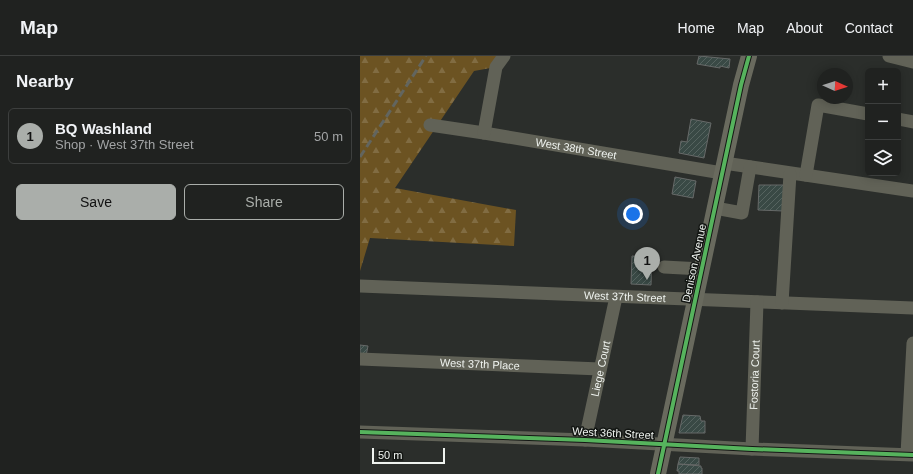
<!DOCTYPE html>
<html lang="en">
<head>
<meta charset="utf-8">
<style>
  body { margin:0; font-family:Helvetica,sans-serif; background:#2d2f2d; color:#f1f3f6 }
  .controls { position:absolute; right:12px; top:12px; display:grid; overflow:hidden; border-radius:6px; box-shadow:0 2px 10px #0003 }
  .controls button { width:36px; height:36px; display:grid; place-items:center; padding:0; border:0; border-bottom:1px solid #3d3f3e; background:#202220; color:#f1f3f6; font:20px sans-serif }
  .compass { position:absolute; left:457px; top:12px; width:36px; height:36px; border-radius:50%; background:#202220; box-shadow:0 2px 10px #0003; rotate:93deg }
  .scale { position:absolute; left:12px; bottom:10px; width:73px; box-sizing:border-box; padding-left:4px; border:2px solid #eff3ef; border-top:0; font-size:11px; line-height:14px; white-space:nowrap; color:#eff3ef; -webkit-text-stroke:3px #141714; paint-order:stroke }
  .you { position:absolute; left:273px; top:158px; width:14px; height:14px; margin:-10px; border:3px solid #fff; border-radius:50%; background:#1a73e8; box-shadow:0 0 0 6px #1a73e833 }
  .badge { display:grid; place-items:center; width:26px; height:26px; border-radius:50%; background:#aaaeaa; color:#111; font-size:13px; font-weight:700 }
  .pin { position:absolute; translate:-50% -33px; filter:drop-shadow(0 1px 2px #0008) }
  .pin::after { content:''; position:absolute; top:21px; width:14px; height:12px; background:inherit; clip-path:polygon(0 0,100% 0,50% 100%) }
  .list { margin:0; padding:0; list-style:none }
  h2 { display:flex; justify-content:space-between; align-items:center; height:52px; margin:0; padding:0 16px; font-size:17px }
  h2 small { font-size:13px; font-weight:400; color:#a2a4a5 }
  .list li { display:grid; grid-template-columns:26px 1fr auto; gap:12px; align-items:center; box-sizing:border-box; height:56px; margin:0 8px 8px; padding:0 8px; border:1px solid #3d3f3e; border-radius:6px }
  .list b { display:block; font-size:15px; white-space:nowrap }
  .list p { margin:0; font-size:13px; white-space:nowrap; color:#a2a4a5 }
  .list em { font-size:13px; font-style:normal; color:#a2a4a5 }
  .actions { display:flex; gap:8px; padding:12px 16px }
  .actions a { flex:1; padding:9px 0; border:1px solid #aaaeaa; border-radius:6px; text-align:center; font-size:14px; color:#aaaeaa }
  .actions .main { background:#aaaeaa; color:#111 }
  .icon { flex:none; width:22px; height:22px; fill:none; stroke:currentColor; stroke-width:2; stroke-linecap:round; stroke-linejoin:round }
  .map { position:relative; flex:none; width:553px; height:418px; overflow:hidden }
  header { display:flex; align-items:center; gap:24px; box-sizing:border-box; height:56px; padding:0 20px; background:#202220; border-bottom:1px solid #3d3f3e }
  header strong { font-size:19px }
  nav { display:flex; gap:22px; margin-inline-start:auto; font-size:14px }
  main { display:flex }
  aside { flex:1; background:#202220 }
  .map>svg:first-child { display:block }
</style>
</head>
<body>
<header>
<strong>Map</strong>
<nav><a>Home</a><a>Map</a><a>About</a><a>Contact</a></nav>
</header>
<main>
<aside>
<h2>Nearby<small></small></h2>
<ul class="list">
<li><span class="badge">1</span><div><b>BQ Washland</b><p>Shop · West 37th Street</p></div><em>50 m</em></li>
</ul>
<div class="actions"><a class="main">Save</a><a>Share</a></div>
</aside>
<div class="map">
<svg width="553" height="418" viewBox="0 0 553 418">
  <defs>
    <pattern id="forest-firs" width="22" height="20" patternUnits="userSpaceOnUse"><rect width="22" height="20" fill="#6c5322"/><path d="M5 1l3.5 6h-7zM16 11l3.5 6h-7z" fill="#816c42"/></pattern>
    <pattern id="building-hatch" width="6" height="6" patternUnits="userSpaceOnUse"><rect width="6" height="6" fill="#394945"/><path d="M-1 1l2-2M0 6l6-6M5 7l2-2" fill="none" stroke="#566460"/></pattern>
  </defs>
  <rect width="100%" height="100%" fill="#2b2e2b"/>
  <path fill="url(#forest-firs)" d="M 0,0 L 144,0 L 136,11 L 114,15 L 35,132 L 156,154 L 154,190 L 10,182 L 0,215 Z"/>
  <path fill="url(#building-hatch)" stroke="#666968" d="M 339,0 L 370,3 L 369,12 L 360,10 L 360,12 L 337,8 Z
    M 331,63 L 351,67 L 344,102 L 319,97 L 321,85 L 327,86 Z
    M 315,121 L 336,125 L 333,142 L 312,138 Z
    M 399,129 L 425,129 L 424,155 L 398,154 Z
    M 272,200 L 292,201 L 291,229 L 271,228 Z
    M 0,289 L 8,290 L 6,300 L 0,299 Z
    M 323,359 L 340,360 L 341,365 L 345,365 L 345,377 L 319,377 Z
    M 320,401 L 339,402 L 339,409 L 318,408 Z
    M 318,408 L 341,410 L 341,412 L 342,412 L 342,418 L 319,418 L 319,415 L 317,415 Z"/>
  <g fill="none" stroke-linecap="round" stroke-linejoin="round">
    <g stroke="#616257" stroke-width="13">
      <path d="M 529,0 L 553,6"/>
      <path d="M 538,63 L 553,66"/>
      <path id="s1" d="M 70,69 L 124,77 L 362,117"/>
      <path d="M 124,77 L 136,11 L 144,0"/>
      <path d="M 364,107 L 553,135"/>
      <path d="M 446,119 L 458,49 L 508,58"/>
      <path d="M 355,152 L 382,157 L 390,111"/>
      <path d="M 304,211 L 342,213"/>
      <path id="s2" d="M 0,230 L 553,252"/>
      <path d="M 422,247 L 430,118"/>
      <path id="s3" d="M 0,303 L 240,313"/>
      <path d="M 0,376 L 225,384 L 392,393 L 553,399"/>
      <path id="s4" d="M 225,384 L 256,241"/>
      <path id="s5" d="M 392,393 L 397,246"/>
      <path d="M 547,398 L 553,287"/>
    </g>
    <path stroke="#696a5e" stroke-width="16" d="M 298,418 L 381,29 L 389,0"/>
    <path stroke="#62655f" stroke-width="3" stroke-dasharray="8 4" stroke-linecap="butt" d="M 0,101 L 66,0"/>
    <g stroke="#141714" stroke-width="6">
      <path id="cycleway" d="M 0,376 L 225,384 L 392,393 L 553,399
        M 298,418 L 381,29 L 389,0"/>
    </g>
    <use href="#cycleway" stroke="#56b35d" stroke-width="4"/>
  </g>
  <g text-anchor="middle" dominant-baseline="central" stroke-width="3" stroke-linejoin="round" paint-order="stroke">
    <g font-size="11" fill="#eff3ef" stroke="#141714">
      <text stroke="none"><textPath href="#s1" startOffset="148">West 38th Street</textPath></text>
      <text transform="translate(334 207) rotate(-78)">Denison Avenue</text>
      <text stroke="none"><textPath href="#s2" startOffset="265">West 37th Street</textPath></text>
      <text stroke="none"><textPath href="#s3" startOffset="120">West 37th Place</textPath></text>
      <text stroke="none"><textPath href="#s4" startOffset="73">Liege Court</textPath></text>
      <text stroke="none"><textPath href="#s5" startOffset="74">Fostoria Court</textPath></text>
      <text transform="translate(253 377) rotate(3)">West 36th Street</text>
    </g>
  </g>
</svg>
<div class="controls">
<button>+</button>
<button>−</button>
<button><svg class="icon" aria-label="layers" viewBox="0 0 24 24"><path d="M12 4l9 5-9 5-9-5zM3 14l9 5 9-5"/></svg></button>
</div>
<svg class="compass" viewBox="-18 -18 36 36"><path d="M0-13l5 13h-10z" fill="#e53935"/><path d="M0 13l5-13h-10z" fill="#a2a4a5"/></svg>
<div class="scale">50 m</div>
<div class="you"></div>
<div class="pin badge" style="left:287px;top:224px">1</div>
</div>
</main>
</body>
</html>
